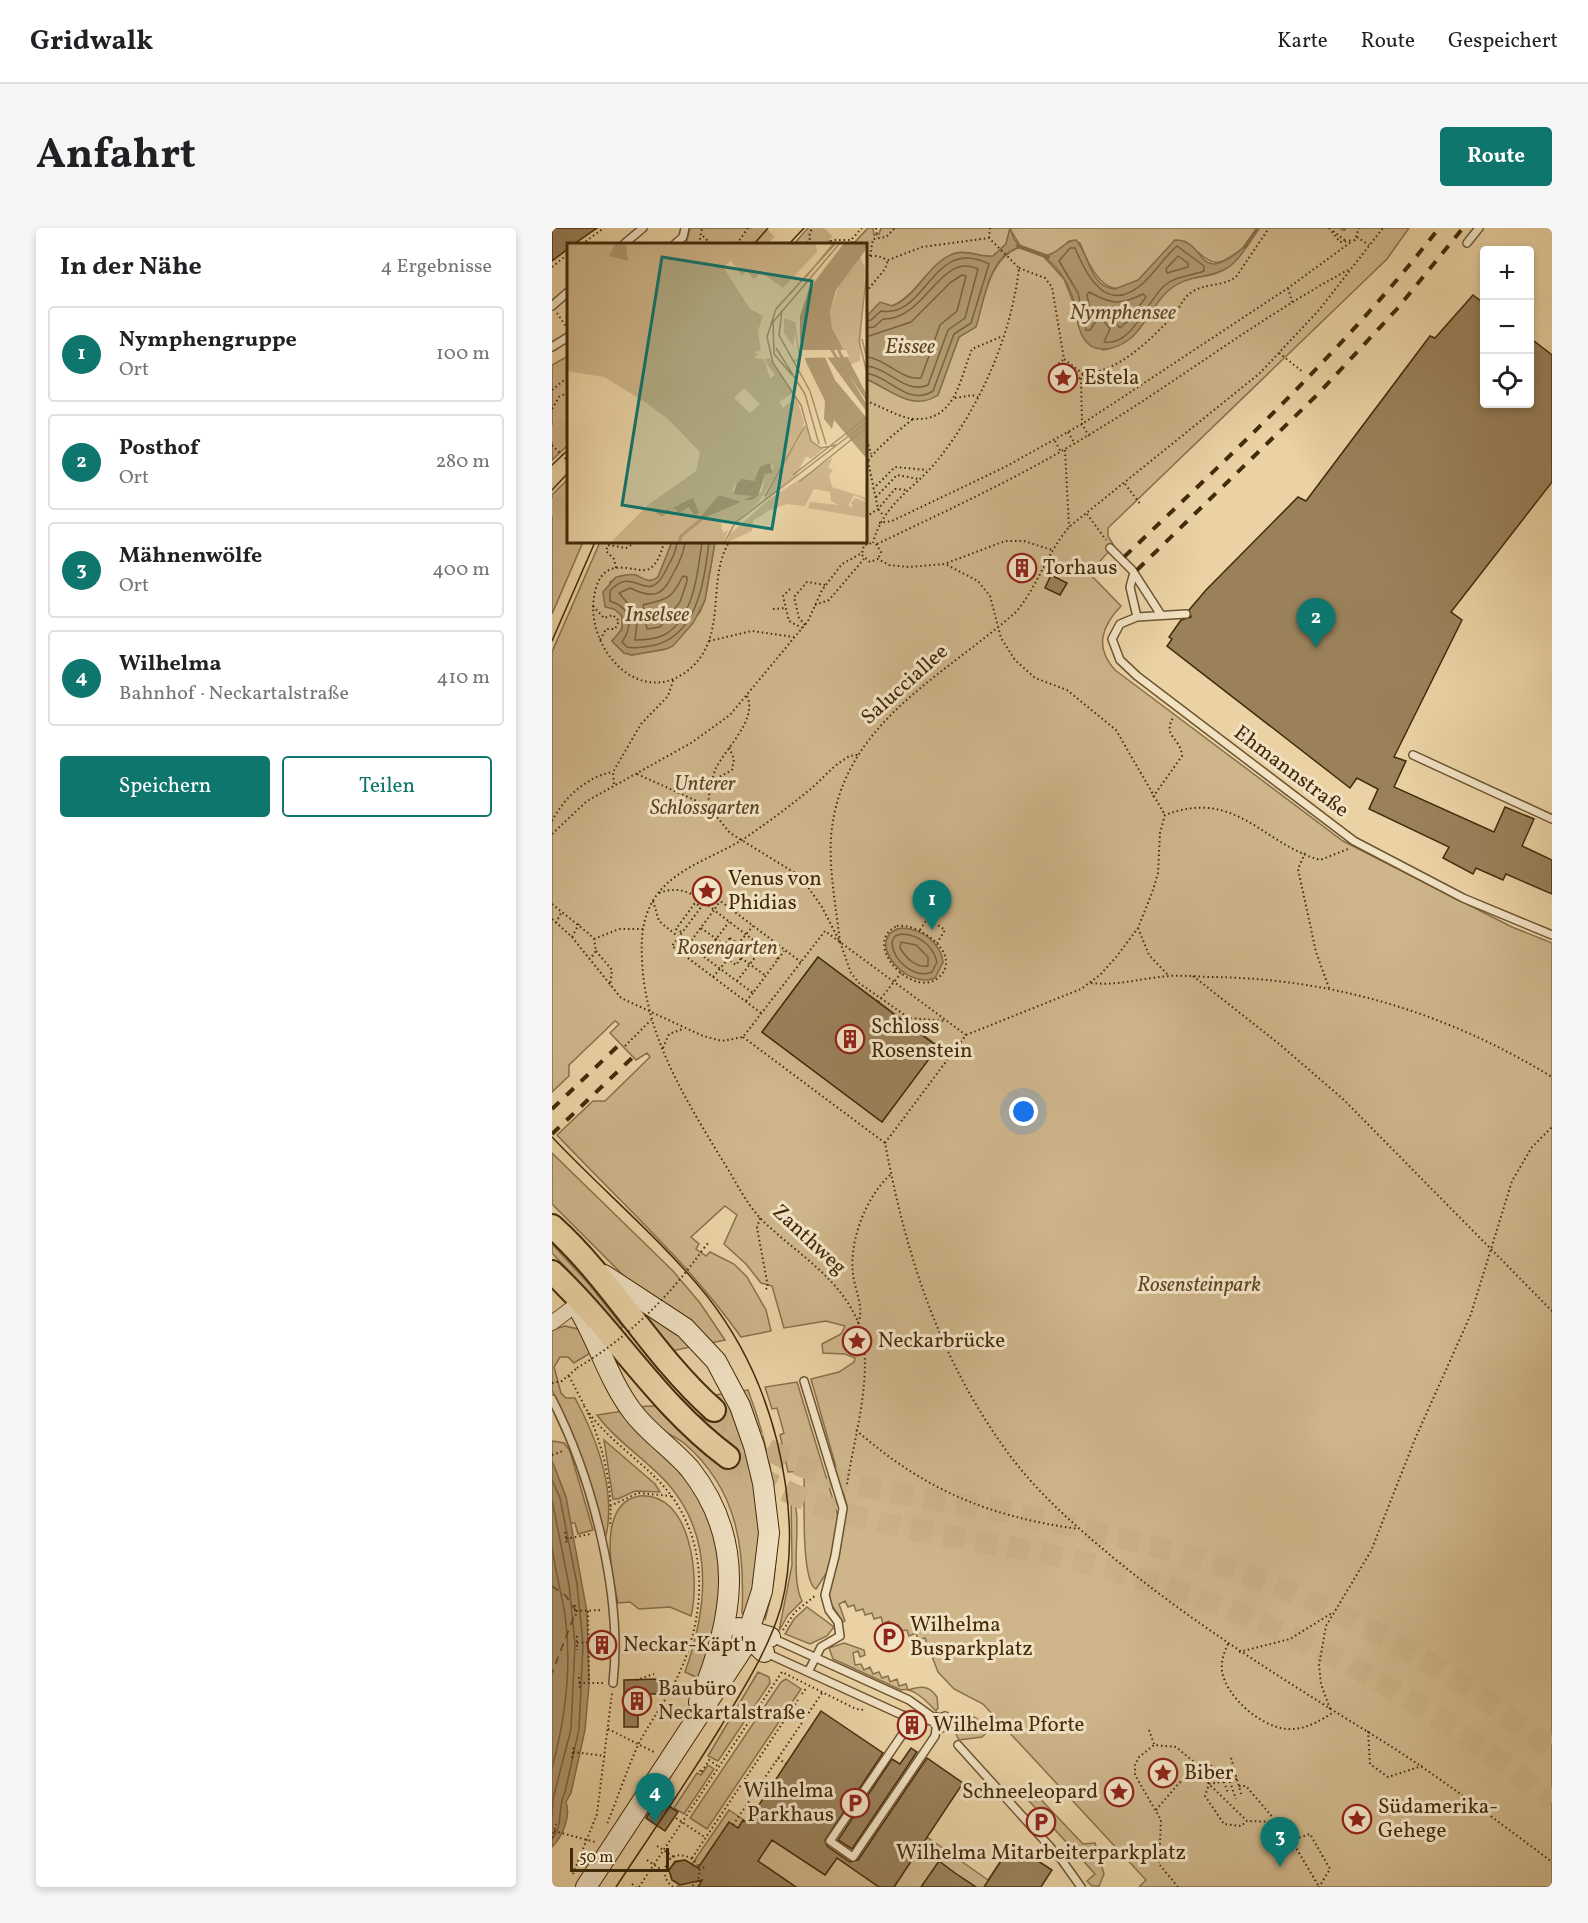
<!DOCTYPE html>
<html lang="de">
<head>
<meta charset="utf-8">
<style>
  body { margin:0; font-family:Vollkorn,serif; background:#f6f6f6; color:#202124 }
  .controls { position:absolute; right:18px; top:18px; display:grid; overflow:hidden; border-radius:6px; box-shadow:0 3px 9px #0003 }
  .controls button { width:54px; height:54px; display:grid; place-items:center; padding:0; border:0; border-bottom:2px solid #e0e0e0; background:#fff; color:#202124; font:30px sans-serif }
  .scale { position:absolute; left:18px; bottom:15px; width:99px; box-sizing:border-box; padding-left:6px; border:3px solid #432a0a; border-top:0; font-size:16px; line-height:21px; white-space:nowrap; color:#432a0a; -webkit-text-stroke:4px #f1e2c4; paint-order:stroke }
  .you { position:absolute; left:472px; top:884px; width:21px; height:21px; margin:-15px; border:4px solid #fff; border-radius:50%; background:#1a73e8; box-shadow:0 0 0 9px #1a73e833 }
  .badge { display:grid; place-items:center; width:39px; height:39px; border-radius:50%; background:#0f766e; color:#fff; font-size:20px; font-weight:700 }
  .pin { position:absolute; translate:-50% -50px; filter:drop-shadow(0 2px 3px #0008) }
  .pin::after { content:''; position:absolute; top:32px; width:21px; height:18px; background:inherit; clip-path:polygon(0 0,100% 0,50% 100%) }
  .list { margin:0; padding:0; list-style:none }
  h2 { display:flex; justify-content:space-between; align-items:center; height:78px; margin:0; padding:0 24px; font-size:26px }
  h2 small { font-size:20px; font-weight:400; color:#757577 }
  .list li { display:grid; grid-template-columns:39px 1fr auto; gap:18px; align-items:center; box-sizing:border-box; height:96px; margin:0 12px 12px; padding:0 12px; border:2px solid #e0e0e0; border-radius:6px }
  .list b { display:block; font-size:22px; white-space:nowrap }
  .list p { margin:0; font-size:20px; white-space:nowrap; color:#757577 }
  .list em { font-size:20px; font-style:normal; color:#757577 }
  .actions { display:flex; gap:12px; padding:18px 24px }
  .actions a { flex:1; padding:14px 0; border:2px solid #0f766e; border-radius:6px; text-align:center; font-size:21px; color:#0f766e }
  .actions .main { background:#0f766e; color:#fff }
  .icon { flex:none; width:33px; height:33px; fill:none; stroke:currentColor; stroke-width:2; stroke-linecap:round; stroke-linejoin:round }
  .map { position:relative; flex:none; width:1000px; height:1659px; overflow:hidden; border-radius:6px }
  header { display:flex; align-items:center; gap:36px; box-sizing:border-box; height:84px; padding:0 30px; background:#fff; border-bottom:2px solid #e0e0e0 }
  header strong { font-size:28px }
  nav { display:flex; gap:33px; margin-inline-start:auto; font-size:21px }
  .intro { display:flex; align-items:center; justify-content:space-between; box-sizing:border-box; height:144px; padding:0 36px }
  h1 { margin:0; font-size:42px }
  .button { padding:15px 27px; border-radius:6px; background:#0f766e; color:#fff; font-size:21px; font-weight:700 }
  main { display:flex; gap:36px; padding:0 36px }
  aside { flex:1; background:#fff; border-radius:6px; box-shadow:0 3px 9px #0003 }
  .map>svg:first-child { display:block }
</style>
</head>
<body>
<header>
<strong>Gridwalk</strong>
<nav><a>Karte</a><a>Route</a><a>Gespeichert</a></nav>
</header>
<div class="intro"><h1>Anfahrt</h1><a class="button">Route</a></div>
<main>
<aside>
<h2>In der Nähe<small>4 Ergebnisse</small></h2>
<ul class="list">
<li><span class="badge">1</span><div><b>Nymphengruppe</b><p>Ort</p></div><em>100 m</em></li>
<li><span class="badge">2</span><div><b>Posthof</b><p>Ort</p></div><em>280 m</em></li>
<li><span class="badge">3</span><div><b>Mähnenwölfe</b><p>Ort</p></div><em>400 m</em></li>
<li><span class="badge">4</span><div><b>Wilhelma</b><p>Bahnhof · Neckartalstraße</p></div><em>410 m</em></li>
</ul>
<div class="actions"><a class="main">Speichern</a><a>Teilen</a></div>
</aside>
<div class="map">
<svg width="1000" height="1659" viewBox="0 0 1000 1659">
  <rect width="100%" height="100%" fill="#ead2a4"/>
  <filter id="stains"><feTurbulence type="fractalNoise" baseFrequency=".00333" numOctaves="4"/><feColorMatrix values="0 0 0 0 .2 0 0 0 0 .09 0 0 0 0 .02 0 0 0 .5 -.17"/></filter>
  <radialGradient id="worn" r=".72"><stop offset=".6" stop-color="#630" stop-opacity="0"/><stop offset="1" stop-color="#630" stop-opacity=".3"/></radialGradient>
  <path fill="#ceb58a" stroke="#88704a" stroke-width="1.5" fill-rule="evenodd" d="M 138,0 L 211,0 L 197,16 L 134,16 Z
    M 256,0 L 262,0 L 280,16 L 242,16 Z
    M 316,0 L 321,0 L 322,7 L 327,6 L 329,0 L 857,0 L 835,31 L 556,300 L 556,308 L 562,318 L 537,345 L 569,378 C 550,398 542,419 563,442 L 791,613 L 960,699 L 1000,715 L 1000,1659 L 587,1659 L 594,1652 L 431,1476 L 402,1461 L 386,1444 L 373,1410 L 366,1412 L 364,1405 L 357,1408 L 355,1402 L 349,1403 L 346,1397 L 340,1400 L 337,1393 L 331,1396 L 329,1389 L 322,1391 L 320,1385 L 313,1387 L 311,1381 L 304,1383 L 302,1377 L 296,1379 L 293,1373 L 287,1376 L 293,1393 L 291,1394 L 279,1376 L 277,1363 L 287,1328 L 295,1278 L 259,1151 L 287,1144 L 302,1134 L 303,1130 L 293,1126 L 271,1125 L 270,1116 L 289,1106 L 293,1098 L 274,1093 L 232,1100 L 220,1058 L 209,1055 L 194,1036 L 172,1016 L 185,987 L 173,978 L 139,1009 L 147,1016 L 144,1021 L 154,1028 L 158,1024 L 182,1036 L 195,1049 L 214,1082 L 219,1103 L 189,1109 C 136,1034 68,974 5,907 L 41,873 L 53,873 L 98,829 L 95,825 L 84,832 L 58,805 L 67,796 L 63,793 L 17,837 L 17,848 L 0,864 L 0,424 L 48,314 L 120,314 L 106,349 C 92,361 80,336 58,354 L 56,379 L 67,383 L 72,394 L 67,406 L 60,413 L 72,425 L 80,427 L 114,421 L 121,417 L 148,384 L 153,372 L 163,314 L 314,314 L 314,151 C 342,163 354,181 386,167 L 407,109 L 424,98 C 432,71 437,29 469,19 L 458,1 L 454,16 L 441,28 C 429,30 417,21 404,25 C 376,34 366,67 340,78 L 328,75 L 314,89 L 314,16 L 283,16 L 303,14 ZM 517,13 L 528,15 C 559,96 586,52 632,13 C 662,36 661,45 694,17 C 666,63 647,38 617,61 C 592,82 588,116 551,122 L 525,84 L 512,51 L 492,29 L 505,25 ZM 345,701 C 367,705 386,709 391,734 L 383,750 C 357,760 314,719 345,701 ZM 266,729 L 386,818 L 330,894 L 210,804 Z
    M 16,128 L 16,217 L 0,232 L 0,137 Z
    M 16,251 L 16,314 L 31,314 L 0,386 L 0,267 Z
    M 0,925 L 121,1043 L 148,1075 L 173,1112 L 159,1115 L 79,1055 L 0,976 Z
    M 0,1016 L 36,1055 L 71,1099 L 66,1103 L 32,1059 L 0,1025 Z
    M 81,1075 L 143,1118 L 120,1123 Z
    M 13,1098 L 26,1101 L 40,1124 L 22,1135 L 16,1129 L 8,1129 L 2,1139 L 9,1165 L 14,1170 L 23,1170 C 45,1211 65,1265 53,1312 L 23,1213 L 0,1162 L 0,1102 Z
    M 245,1154 L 286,1288 L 277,1341 L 264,1361 C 248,1353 253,1261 252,1243 L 236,1244 L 228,1207 L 232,1205 L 225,1180 L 220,1181 L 213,1159 Z
    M 196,1162 C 224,1236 236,1314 213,1392 L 218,1355 L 188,1163 Z
    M 174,1165 L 199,1232 L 209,1310 L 196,1387 L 190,1385 C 193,1321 186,1262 133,1216 C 126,1210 118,1207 110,1202 C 101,1196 94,1187 86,1179 C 108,1176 135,1179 154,1192 L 170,1173 L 164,1167 Z
    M 71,1183 L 135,1248 L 163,1301 L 170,1362 L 150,1452 L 133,1444 C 155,1382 163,1311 117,1257 C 95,1232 65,1214 45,1187 Z
    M 52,1212 L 103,1256 L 108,1264 L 83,1263 L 66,1271 L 61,1271 Z
    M 0,1213 L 12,1215 L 18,1223 L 41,1302 L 26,1306 L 23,1295 L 18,1295 L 14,1269 L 0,1233 Z
    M 239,1267 C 253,1282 236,1346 250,1373 L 236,1387 L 227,1403 L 240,1337 Z
    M 87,1268 C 140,1263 148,1352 139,1388 L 118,1379 L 87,1381 L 78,1374 L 66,1375 C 59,1345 45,1276 87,1268 Z
    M 255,1379 L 282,1399 L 275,1408 L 258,1416 L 233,1406 L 242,1391 Z
    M 292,1415 L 312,1422 L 313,1427 L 308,1429 L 306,1423 L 301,1425 L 303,1437 L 309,1436 L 312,1442 L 318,1439 L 321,1446 L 327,1444 L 330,1450 L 336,1448 L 338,1454 L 345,1451 L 347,1458 L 354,1456 L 356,1462 C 369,1458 377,1457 385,1469 L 386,1480 L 384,1483 C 375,1474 362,1459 349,1462 L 281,1431 L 277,1420 Z
    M 206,1444 L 217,1449 L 218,1455 L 166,1533 L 156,1528 Z
    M 234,1451 L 249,1461 L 155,1601 L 138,1590 L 229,1454 Z
    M 416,1486 L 424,1490 L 436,1503 L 430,1509 L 407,1512 L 399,1496 L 401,1492 Z
    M 156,1537 L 162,1541 L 132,1586 L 122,1580 L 145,1545 L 149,1547 Z
    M 477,1559 L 531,1616 L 543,1615 L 552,1646 L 547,1658 L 540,1658 L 535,1653 L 543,1646 L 477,1573 Z
    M 177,1582 L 273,1647 L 285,1630 L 327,1659 L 125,1659 L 127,1656 L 120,1652 L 117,1642 L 123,1633 L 133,1632 L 140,1636 Z
    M 375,1609 L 436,1652 L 460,1616 L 489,1659 L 342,1659 Z"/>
  <path fill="#b19970" stroke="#856d47" stroke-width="1.5" d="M 458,0 L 462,11 L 469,19 C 437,25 432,74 424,99 L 407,109 L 386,167 C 360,185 337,160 314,151 L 314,89 L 328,74 L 340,78 C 367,68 376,33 404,25 C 417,22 429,30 441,28 L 454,16 Z
    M 524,12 C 538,27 537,59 563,61 L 586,52 L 623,12 C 657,12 642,63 696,16 C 671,61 644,38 616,63 C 601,76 594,97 579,110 C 563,123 538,128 529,105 C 523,92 525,78 519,65 C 514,50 504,38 492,28 C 508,26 512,12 524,12 Z
    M 120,314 L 163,314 L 153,372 L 141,395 L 121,418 L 114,421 L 80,427 L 72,425 L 60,413 L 70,401 L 70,388 L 62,381 L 53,379 L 51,364 L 64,349 C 70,348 78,345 84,347 C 93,351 97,356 106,349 Z
    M 350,700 C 370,701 388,714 391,734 L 383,750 C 351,763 311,707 350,700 Z
    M 0,1233 L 14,1269 L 35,1384 L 37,1457 L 33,1502 L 19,1565 L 14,1574 C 19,1588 11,1608 0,1619 Z"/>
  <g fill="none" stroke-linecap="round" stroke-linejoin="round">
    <path stroke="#7a623d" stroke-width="1.5" d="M 625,18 L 652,38 L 652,43 C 639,48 623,48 612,58 C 594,74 581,118 552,114 L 558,101 L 551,92 L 544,93 L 538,102 L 534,102 L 526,65 L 507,33 L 518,20 L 523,20 C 535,49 555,87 590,56 C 603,45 612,29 625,18 Z
      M 626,28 L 636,35 L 636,39 L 615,45 L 614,41 Z
      M 537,64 C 559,76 567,78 591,66 L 594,69 L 577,92 L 568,100 L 556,86 L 539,85 L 535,67 Z
      M 314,93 L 319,92 L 329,83 C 375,91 380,7 437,36 L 419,95 L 402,106 L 381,163 C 356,179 338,148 314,145
      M 314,100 L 322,99 L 331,91 C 373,93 388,23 426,41 L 413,90 L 396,102 L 376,157 C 353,167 336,139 314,138
      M 314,109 L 359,94 L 399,54 L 410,47 L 414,48 L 405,83 L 388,97 L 369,150 C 350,153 333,130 314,129
      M 125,314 C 124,324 120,331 115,340 C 95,383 83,334 58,363 L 58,373 C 79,380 82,396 70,414 L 75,419 C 82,421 90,419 98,418 C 146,410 152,353 157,314
      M 133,314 C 132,324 128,333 123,342 C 111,366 105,373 78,360 L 67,365 L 83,384 L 85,394 L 83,412 C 91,412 104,411 112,407 C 142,391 146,343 150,314
      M 131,348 L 135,349 L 135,353 L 128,374 L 108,399 L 95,401 L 91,377 C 115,371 119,372 131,348 Z
      M 350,706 C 367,707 381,717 385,734 L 380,744 C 362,751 340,732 340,714 L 343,708 Z
      M 349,714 L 364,717 L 376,729 L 376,738 C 364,740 354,730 348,720 Z
      M 0,1252 L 8,1270 L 25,1356 L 31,1416 L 27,1501 L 13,1564 C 5,1578 12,1597 0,1611
      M 0,1272 L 17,1357 L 23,1416 L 19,1501 L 1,1571 L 0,1588
      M 0,1318 C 3,1342 9,1364 13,1387 C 20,1437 13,1492 0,1540"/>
    <path stroke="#856d47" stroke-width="4" d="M 790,0 L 792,1
      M 466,18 L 496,29
      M 693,19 L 706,0"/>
    <path stroke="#5e4624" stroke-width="1.5" stroke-dasharray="8 6" stroke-linecap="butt" d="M 0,1358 L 14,1368 L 24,1383 L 0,1445"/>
  </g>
  <path fill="#9a815a" stroke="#432a0a" stroke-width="1.5" d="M 0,0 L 45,0 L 22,16 L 16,16 L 16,21 L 0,33 Z
    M 921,67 L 933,76 L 933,176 L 978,176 L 978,110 L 1000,127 L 1000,254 L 899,384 L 910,392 L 842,529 L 854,533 L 842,559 L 942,604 L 953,579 L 982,591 L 970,618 L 1000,632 L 1000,666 L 954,646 L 951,652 L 924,640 L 921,646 L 891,630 L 897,619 L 817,581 L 826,561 L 805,550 L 798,560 L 615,418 L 620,411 L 617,409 L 629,392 L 639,389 L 637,382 L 654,362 L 746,269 L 754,273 L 878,108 L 883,110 Z
    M 466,330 L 481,338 L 475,350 L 459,343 Z
    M 499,347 L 515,355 L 508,367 L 493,360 Z
    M 266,729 L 386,819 L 330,894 L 210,804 Z
    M 108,1451 L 108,1466 L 97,1466 L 97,1481 L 86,1481 L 86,1499 L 72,1499 L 72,1452 Z
    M 269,1483 L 331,1525 L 273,1612 L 275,1618 L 298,1634 L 306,1632 L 375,1530 L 411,1555 L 342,1659 L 327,1659 L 285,1630 L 273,1647 L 220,1612 L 206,1633 L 244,1659 L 146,1659 L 150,1652 L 128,1657 L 120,1652 L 117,1642 L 123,1634 L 133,1632 L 146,1640 L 177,1594 L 186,1600 L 191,1592 L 195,1595 Z
    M 359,1520 L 365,1524 L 300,1621 L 286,1612 L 340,1531 L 348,1536 Z
    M 106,1571 L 126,1584 L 113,1603 L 94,1590 Z
    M 460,1616 L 500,1642 L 489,1659 L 432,1659 Z
    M 387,1633 L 403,1645 L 424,1659 L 369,1659 Z"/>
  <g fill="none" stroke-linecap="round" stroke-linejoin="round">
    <path stroke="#c9b085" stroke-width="22" stroke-dasharray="22 11" stroke-linecap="butt" d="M 199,16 L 216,0
      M 257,16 L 273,0
      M 0,213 L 16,197
      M 0,287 L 16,270
      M 162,1182 C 252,1260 332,1262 443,1282 C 499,1292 554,1306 609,1320 C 721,1350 830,1401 926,1466 C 951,1483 975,1503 1000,1521
      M 176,1229 C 281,1305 400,1302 521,1332 C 698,1375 861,1457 1000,1574"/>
    <g stroke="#6d5430" stroke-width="10">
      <path id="lane" d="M 915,15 L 927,0
        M 72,16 L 91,0
        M 123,16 L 131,9 L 133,0
        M 0,78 L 16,64
        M 0,119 L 16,109
        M 558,320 L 580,342 L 609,387
        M 581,348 L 578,359 L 585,389
        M 634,386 L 585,389 L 568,396 L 560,411 L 568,432 L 585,448 L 802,613 L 911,670 L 1000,707
        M 861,527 L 1000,591
        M 252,1153 L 291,1280 L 283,1328 L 273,1367 L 277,1382 L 286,1394 L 288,1408 L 269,1419 L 256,1444
        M 0,1171 C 40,1249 71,1367 61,1455
        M 218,1409 L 357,1472 L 385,1492 L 393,1488
        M 212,1424 L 350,1487 L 385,1494 L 390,1500
        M 352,1504 L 278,1613 L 301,1629 L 383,1508 L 385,1494
        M 406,1517 L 509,1631 L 529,1659"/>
    </g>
    <g stroke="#6d5430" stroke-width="16">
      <path id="street" d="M 0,1095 L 25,1076
        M 385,1494 L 385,1492"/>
    </g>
    <g stroke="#432a0a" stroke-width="22">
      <path id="secondary" d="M 25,1078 C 46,1112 56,1151 80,1183 C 96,1205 120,1220 138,1241 C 196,1315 181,1394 147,1474
        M 187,1400 L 218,1409
        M 189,1402 L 212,1424
        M 34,1659 L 191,1420 L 210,1363 L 217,1305 L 211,1255 L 202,1218 L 188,1178 L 164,1133 L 133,1100 L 52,1047"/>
    </g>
    <g stroke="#432a0a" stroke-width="26">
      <path id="primary" d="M 0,998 C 61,1053 100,1127 162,1182
        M 0,1044 C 64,1104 104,1175 176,1229"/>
    </g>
    <path stroke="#432a0a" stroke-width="2" stroke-dasharray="1.5 3" stroke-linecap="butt" d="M 324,0 L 325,9
      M 777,0 L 788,14 L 803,12 L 807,0
      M 781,3 L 795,14
      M 151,8 L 159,16
      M 805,9 L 817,17
      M 437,10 L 438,0
      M 30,16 L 52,0
      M 147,16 L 150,0
      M 185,16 L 196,0
      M 246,16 L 257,14
      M 259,16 L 257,8 L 260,0
      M 275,16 L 280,12 L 299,12 L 310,0
      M 314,28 L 326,28 L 336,32 L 370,19 L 437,10 L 467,40 C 459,109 428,179 385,233 C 361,262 331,276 321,315
      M 318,28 L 321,11 L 334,9 L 343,0
      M 0,39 L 16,26
      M 467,40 L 493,50 L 500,59 L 512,131 L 531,146 C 566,144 596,114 620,89 C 628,81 630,70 640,64 C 653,55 670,59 684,49 L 717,0
      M 736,60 L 740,74
      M 314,64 L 333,41 L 336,32
      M 5,85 L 15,100
      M 727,125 L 751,144
      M 511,132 C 506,136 500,141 498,147 C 496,158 508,166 517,160 C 523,157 527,151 531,146
      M 529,150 L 530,196 L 537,208
      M 0,162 L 16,149
      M 403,170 L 420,167 L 426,169
      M 314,173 C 329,178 347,190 363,191 C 404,193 408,150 420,121 L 451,108
      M 0,181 L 7,169 L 16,164
      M 516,204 L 523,216
      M 314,208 L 319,226
      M 503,213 L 509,224
      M 0,217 L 14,231 L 12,233
      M 513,222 L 517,299
      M 316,233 L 326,281 L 331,287
      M 314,236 C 321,223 348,201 361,191
      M 573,256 L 589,277
      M 321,261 L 343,239 L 375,242
      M 324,269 L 345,247 L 367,251
      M 535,286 L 554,312
      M 314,289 L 326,281 L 343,261 L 356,262
      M 327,295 L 340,293 L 453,239 L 530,196 L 736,60 L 799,14
      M 112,314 C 110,322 106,336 97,341 C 86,347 54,325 44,360 C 28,413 83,481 134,444 C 178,411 153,355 177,314
      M 221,314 L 232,314
      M 324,316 L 329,324 L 326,331
      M 325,316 C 396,282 468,249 535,208 C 624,155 705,91 796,42
      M 310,327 L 318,334 L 326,331 L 337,337 L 356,339 L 393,336 L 426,353 L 438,368 L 449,410 L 463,432 L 483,450 L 515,462 L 564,502 L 613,587
      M 395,335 L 453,313 L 472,313 L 500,322
      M 64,340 L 62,331 L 54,323 L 56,317 L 74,320 L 84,314
      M 238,361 L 231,368 L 237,393 L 250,400
      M 263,377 L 277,372 L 312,331
      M 41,378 L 52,390 L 61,387 L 67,393 L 63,401 L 54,401 L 47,414
      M 221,381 L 234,380
      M 253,397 L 247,390 L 242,369 L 255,354 L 273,357
      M 157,413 L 200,403 L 242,409
      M 195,468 C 206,491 174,520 164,540 C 159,552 157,565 156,578 L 178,605 L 248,648 L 270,679 L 288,714 L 299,745 L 307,755 L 357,790 L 394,793
      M 85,546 L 156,578
      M 160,553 L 180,542 L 182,531 L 177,519
      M 62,556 L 61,544 L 89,496 L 116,468 L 122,450
      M 601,569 L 630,528 C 629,509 609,509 622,488
      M 0,593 C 11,571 35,548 61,544
      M 0,606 L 35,573 L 139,515 L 178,487 L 256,393 L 270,362 L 290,336 L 310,325 L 312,317 L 320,315
      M 753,625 L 746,641 L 764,724 L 777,760
      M 107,665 C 130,656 145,668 162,682 L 168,673
      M 101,673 L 107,693 L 136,717 L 129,725
      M 0,676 L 36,705 L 42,711 L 44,723 L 38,731
      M 0,691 L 20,709 L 69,770 L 151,808 L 170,813 L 191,809 L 273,703 L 414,807
      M 4,695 L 9,685
      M 345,698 C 369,695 412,728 386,750 C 360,771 308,715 345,698 Z
      M 149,700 L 173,717
      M 586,700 L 597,727 L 617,748
      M 368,702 L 376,690 L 393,702 L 385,715
      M 129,704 L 124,701 L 143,675 L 149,679
      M 20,709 L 27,696
      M 178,710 L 195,722 L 184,737 L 167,724 Z
      M 42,711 L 67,701 L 91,701
      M 288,714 C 284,679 277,644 279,609 C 288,496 390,450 465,383 C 486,357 495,325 517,299 L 708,145 L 767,82 L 831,0
      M 186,716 L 201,698
      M 44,723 L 60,742 L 58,758
      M 152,727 L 177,694
      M 189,730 L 214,748
      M 226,731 L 162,682 L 136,717 L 201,765 L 232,723
      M 641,748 L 726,815 L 791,871 L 1000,1083
      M 161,749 L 176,731
      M 185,753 L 211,719
      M 539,755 C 566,758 591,750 617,748 C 632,747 647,749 662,749 C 784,751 897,786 1000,849
      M 194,773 L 201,765
      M 326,774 L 349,745
      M 209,785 L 120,718 L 159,666 L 249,734
      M 191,809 L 333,915 C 354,1026 385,1125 451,1218 C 480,1260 520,1295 558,1327 C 639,1394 727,1449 816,1504 C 880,1543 940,1589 1000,1634
      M 73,818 L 99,792
      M 111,820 L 117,806 L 131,801
      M 333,915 L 414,807 L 529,761 L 548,747 L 565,728 L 586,700 L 601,662 L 606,645 L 608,605 L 613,587 C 684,560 709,615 768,632 L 796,621
      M 208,990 L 205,1000 L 216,1059 L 212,1063
      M 152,1020 L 157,1014
      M 306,1095 C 313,1080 302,1061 301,1045 C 297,1013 314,969 338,947
      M 17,1148 L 32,1177
      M 0,1155 L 10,1153 L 25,1140
      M 32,1178 C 57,1216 99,1237 123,1273 C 159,1327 151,1397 124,1452 C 113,1474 98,1494 87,1515 C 75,1541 66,1569 55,1596
      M 36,1185 C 52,1221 61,1260 58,1299
      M 304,1202 C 372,1262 438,1289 527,1301
      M 0,1227 L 11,1223
      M 295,1256 C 302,1210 324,1138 306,1094 C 286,1047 243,1025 209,991 C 193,974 182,950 169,930 C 132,869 93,806 90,732 C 89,711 90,690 102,671 C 122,639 167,628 196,608 C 219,592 241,576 262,558 C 272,549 281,538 293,531 C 297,528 300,527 306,527
      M 58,1278 L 86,1265 L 119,1268
      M 13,1304 L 15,1317
      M 14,1311 L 38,1306
      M 23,1377 L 24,1390
      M 24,1383 L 51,1382
      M 36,1383 L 37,1455
      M 231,1402 L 243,1384 L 264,1367
      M 25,1408 L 25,1422
      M 25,1415 L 37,1414
      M 676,1416 C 672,1424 669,1433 670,1443 C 674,1469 709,1499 735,1501 C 754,1502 767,1493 782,1484
      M 687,1424 L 738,1411 L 780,1385
      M 27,1449 L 28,1462
      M 84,1452 L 102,1446
      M 27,1455 L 51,1455
      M 250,1466 L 255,1459
      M 778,1481 L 769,1456 L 767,1437 L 774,1398 L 819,1323 L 863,1211 L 919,1086 L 960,953 L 980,919 L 1000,899
      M 56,1501 L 102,1524
      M 597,1502 L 602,1516
      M 816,1503 L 818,1536 L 836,1549 L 870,1538
      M 21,1524 L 53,1528
      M 20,1530 L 22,1517
      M 226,1530 L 234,1536
      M 679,1530 L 690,1569
      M 659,1537 L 665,1554
      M 667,1541 L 676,1565
      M 148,1542 L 149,1545 L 157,1532 L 167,1539
      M 675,1545 L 684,1571
      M 685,1551 L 657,1556 L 653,1568 L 672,1596 L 689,1598 L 695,1593
      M 687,1558 L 694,1558 L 740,1612 L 758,1606 L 778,1641 L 767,1659
      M 198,1559 L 204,1564
      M 604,1582 L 627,1555 L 648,1543
      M 124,1590 L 154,1610
      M 181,1597 L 270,1465
      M 2,1603 L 43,1614
      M 0,1610 L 4,1596
      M 740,1613 L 766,1657
      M 105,1618 L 122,1629
      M 140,1630 L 246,1472
      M 95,1632 L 113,1644
      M 147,1642 L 154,1638
      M 21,1646 L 45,1586 L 60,1465
      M 80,1656 L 84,1659
      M 87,1659 L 230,1444 L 304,1481 L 312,1482
      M 121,1659 C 116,1655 112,1650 113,1642 C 117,1611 167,1635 139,1659
      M 626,1659 L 607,1636 L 609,1592 L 583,1547 L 583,1537 L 587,1529 L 602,1517 L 624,1519 L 642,1534 L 657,1556 L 695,1593 L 725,1594"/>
    <use href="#lane" stroke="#f1e2c4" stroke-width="7"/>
    <use href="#street" stroke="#f1e2c4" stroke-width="14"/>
    <use href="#secondary" stroke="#f1e2c4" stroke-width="20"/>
    <use href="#primary" stroke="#ead2a4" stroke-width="22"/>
    <path stroke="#432a0a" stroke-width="1.5" d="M 202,16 L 216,0
      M 237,16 L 252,0
      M 0,237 L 16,222
      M 0,262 L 16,245
      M 0,413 L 43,314
      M 0,909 C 51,963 108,1010 155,1068 C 188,1110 212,1161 225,1213 C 238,1267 243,1326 229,1379 C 216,1423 191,1461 168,1500 C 135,1554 99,1606 64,1659"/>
    <path stroke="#432a0a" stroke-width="4" stroke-dasharray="10 10" stroke-linecap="butt" d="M 572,329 C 682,224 794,120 887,0
      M 585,342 L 766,166 L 845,81 L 911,0
      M 0,881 L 68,816
      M 0,906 L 81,829"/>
    <path stroke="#432a0a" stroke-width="2" stroke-dasharray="1.5 3" stroke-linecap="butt" d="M 25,1140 C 77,1109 117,1069 152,1020"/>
  </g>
  <defs>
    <g id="sight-ring" transform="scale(1.5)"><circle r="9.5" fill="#f1e2c4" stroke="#8f2418" stroke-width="1.5"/><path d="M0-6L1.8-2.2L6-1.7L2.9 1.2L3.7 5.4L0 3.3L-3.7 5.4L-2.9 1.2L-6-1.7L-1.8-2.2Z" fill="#8f2418"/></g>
    <g id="building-ring" transform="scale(1.5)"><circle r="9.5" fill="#f1e2c4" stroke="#8f2418" stroke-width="1.5"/><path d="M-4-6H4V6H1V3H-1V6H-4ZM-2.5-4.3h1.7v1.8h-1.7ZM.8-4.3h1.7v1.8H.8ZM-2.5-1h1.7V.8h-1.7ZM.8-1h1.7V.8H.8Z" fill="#8f2418"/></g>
    <g id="parking-ring" transform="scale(1.5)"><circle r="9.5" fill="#f1e2c4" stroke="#8f2418" stroke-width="1.5"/><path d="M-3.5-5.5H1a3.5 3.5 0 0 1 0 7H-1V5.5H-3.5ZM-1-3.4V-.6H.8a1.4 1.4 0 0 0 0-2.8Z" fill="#8f2418"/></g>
  </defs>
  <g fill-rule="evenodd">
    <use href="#sight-ring" x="511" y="150"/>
    <use href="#building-ring" x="470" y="340"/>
    <use href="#sight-ring" x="155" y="663"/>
    <use href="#building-ring" x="298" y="811"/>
    <use href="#sight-ring" x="305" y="1113"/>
    <use href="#parking-ring" x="337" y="1409"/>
    <use href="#building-ring" x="50" y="1417"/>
    <use href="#building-ring" x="85" y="1473"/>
    <use href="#building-ring" x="360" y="1497"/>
    <use href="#sight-ring" x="611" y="1545"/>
    <use href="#sight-ring" x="567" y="1564"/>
    <use href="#parking-ring" x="303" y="1575"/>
    <use href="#sight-ring" x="805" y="1591"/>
    <use href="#parking-ring" x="489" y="1594"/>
  </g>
  <g text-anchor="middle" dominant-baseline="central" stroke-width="6" stroke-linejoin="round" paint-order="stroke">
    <g font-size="21" fill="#432a0a" stroke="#f1e2c4" text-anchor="start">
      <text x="532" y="150">Estela</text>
      <text x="491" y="340">Torhaus</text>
      <text x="176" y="651">Venus von<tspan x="176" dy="24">Phidias</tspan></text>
      <text x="319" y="799">Schloss<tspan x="319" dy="24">Rosenstein</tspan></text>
      <text x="326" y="1113">Neckarbrücke</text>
      <text x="358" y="1397">Wilhelma<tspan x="358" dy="24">Busparkplatz</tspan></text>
      <text x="71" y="1417">Neckar-Käpt'n</text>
      <text x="106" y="1461">Baubüro<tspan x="106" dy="24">Neckartalstraße</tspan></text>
      <text x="381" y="1497">Wilhelma Pforte</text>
      <text x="632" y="1545">Biber</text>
      <text x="282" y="1563" text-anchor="end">Wilhelma<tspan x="282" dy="24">Parkhaus</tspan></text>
      <text x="546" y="1564" text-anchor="end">Schneeleopard</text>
      <text x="826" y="1579">Südamerika-<tspan x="826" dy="24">Gehege</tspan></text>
      <text x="489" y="1625" text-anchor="middle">Wilhelma Mitarbeiterparkplatz</text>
    </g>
    <g font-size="21" fill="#432a0a" stroke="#f1e2c4">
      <text transform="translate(353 457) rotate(-42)">Salucciallee</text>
      <text transform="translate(739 544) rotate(37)">Ehmannstraße</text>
      <text transform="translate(257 1012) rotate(43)">Zanthweg</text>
    </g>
    <g font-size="21" font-style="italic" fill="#5f4624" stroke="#f1e2c4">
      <text x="153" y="556">Unterer<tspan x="153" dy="24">Schlossgarten</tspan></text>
      <text x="175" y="720">Rosengarten</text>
      <text x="647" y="1057">Rosensteinpark</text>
    </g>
    <g font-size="22" font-style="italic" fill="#5e4624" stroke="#f1e2c4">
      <text x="571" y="85">Nymphensee</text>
      <text x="358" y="119">Eissee</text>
      <text x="105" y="387">Inselsee</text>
    </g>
  </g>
  <g transform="translate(15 15)">
    <rect width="300" height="300" fill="#ead2a4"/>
    <path d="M 0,0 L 249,0 L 250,9 L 216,45 L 194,29 L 187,36 L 179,28 L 175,33 L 164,18 L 156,24 L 183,66 L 196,73 L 191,88 L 194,108 L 187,109 L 191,111 L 187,115 L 197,116 L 203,135 L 208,132 L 199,120 L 199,116 L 203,115 L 226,150 L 212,159 L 216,165 L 229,154 L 237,179 L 233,195 L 191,260 L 166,281 L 160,277 L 154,280 L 156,290 L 161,287 L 156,300 L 43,300 L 81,262 L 129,228 L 133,209 L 101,176 L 78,159 L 37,134 L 0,128 ZM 177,145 L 193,161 L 183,170 L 167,155 ZM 206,222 L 206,230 L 198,231 L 195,248 L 187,256 L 180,257 L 185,254 L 181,250 L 166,251 L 166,244 L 174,237 L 187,238 L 193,224 ZM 152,252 L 169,259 L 137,274 L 136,273 ZM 293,13 L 298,25 L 293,118 L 282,122 L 265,85 L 263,69 L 273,39 ZM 217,75 L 228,79 L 234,117 L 232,121 L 226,117 L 232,115 L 228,90 L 226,103 L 217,90 ZM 239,183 L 244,199 L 256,206 L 244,216 L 239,213 L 229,233 L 195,258 ZM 266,214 L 261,225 L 266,227 L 262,232 L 265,244 L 300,255 L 300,258 L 287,252 L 282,261 L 282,263 L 286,265 L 284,260 L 288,255 L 300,259 L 300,275 L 241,265 L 243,259 L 272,262 L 264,258 L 263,249 L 247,246 L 238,263 L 220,261 L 203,267 L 186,278 L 185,288 L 159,300 L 163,291 L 200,258 Z" fill="#ceb58a" fill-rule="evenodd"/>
    <path d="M 49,0 L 59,3 L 61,18 L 42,13 ZM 277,0 L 300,0 L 300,5 L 269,47 L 263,69 L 265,85 L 300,152 L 300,159 L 282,132 L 300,162 L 300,169 L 255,107 L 268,137 L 299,174 L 300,216 L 267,177 L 265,186 L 257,176 L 258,158 L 239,119 L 233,96 L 233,73 L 242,46 ZM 203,220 L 206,230 L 198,231 L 191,253 L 185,257 L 177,257 L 185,253 L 166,251 L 170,240 L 175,236 L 187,238 L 193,224 ZM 152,252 L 174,259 L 137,275 L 135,272 ZM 126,255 L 132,270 L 127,272 L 122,264 L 112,270 L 107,265 L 101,267 Z" fill="#b19970"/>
    <path d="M 233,107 L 279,107 L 282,114 L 236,115 Z" fill="#ead2a4"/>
    <path fill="none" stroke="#b19970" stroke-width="3" d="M 288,0 L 261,33 L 235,78 L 259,97 L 300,166M 294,0 L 264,35 L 253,67 L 278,121 L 300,155M 87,267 L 95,272 L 102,267M 112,300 L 114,293 L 137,274"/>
    <path fill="none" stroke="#a78f66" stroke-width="1.5" d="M 300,27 L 292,98 L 300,130M 239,34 L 267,0M 215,67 L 212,92 L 243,148 L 259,201M 295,96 L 300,116M 209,105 L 238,151 L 252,201M 225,132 L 207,111 L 206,79 L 273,0M 269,202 L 254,205 L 244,198 L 234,162 L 206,120 L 200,94 L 209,66 L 269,0M 226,232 L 300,174M 232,239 L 300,184M 198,253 L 238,183M 157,300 L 168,280 L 300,179"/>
    <path fill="#0f766e" fill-opacity="0.15" stroke="#0f766e" stroke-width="3" d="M 95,14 L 245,38 L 205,286 L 55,262 Z"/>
    <rect width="300" height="300" fill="none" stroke="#432a0a" stroke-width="3"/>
  </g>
  <rect width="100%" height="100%" filter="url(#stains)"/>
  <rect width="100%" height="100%" fill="url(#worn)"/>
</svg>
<div class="controls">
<button>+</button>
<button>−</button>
<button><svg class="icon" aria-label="locate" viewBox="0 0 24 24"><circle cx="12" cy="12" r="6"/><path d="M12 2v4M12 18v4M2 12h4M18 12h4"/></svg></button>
</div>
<div class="scale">50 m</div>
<div class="you"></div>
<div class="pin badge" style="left:380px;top:702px">1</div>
<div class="pin badge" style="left:764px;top:420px">2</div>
<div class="pin badge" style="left:728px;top:1639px">3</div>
<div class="pin badge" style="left:103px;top:1595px">4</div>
</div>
</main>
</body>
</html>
